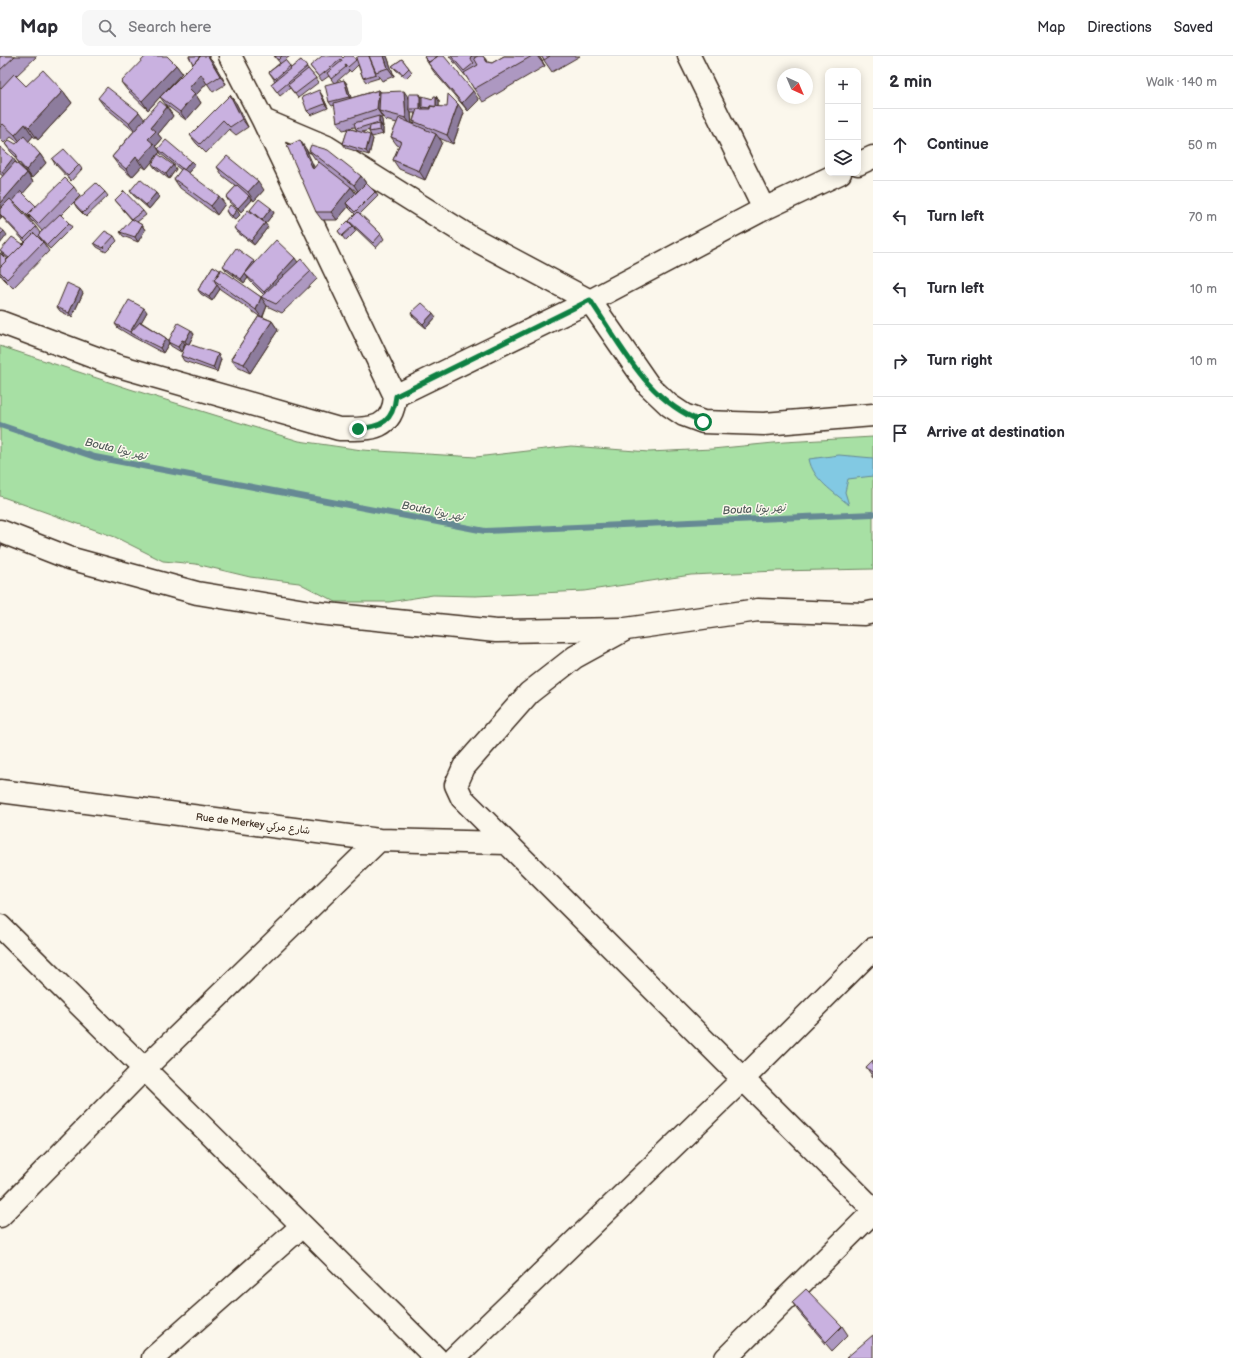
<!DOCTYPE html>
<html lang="en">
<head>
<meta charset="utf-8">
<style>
  body { margin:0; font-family:"Balsamiq Sans","Playpen Sans Arabic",sans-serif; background:#f7f7f7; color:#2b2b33 }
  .controls { position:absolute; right:12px; top:12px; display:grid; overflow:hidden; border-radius:8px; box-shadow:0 2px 10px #0003 }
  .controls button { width:36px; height:36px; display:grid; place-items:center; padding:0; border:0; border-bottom:1px solid #e1e1e2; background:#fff; color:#2b2b33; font:20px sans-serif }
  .compass { position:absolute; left:777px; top:12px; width:36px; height:36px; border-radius:50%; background:#fff; box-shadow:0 2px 10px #0003; rotate:136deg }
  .stop { position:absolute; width:12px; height:12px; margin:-9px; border:3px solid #0b8043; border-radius:50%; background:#fff }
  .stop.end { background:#0b8043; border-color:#fff; box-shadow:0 1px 4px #0008 }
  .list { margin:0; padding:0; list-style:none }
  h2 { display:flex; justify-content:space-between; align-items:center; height:52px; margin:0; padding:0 16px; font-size:17px }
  h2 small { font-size:13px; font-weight:400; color:#7c7c81 }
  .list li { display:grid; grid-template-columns:26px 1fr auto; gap:12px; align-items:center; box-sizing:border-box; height:72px; padding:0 16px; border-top:1px solid #e1e1e2 }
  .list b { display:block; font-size:15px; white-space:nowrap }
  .list em { font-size:13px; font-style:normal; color:#7c7c81 }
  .icon { flex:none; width:22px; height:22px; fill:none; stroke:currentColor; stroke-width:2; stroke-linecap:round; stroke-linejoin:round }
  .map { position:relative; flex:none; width:873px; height:1302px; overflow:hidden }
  header { display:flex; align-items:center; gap:24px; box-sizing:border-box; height:56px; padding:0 20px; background:#fff; border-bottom:1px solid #e1e1e2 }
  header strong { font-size:19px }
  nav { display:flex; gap:22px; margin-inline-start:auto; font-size:14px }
  .search { width:280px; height:36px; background:#f7f7f7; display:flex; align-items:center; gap:10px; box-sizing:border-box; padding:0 14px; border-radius:8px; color:#7c7c81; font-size:15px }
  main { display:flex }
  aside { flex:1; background:#fff }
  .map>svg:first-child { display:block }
</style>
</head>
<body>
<header>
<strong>Map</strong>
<div class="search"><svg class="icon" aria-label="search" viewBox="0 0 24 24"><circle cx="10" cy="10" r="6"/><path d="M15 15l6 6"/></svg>Search here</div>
<nav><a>Map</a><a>Directions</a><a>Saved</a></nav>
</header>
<main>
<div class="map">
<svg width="873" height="1302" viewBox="0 0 873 1302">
  <rect width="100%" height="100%" fill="#fbf7ec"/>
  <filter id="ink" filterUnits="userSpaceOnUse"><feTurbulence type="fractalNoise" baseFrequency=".025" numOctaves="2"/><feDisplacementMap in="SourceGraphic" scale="8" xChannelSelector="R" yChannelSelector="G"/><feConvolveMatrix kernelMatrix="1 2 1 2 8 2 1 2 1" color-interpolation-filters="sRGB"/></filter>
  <g filter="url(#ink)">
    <path fill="#a7e0a4" stroke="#718561" d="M 0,290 L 130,333 L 299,385 L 362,394 L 476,401 L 571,390 L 649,396 L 712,393 L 784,386 L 873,381 L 873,513 L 777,515 L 691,519 L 584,535 L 475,540 L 433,539 L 389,546 L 336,546 L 299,527 L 250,521 L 196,508 L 163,505 L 115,481 L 0,440 Z"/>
    <path fill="#82c9e3" stroke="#668994" d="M 839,399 L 873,402 L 873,420 L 848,423 L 845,436 L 849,449 C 834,436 813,424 809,403 Z"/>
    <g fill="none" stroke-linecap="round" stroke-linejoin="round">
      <path stroke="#668994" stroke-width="6" d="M 0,369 L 95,401 L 485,475 L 873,458"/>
      <g stroke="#3b2a1e" stroke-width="25">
        <path id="street" d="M 230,0 L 263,64 L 395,340
          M 689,0 L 764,153
          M 263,64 L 327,91 L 472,182 L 590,245 L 649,330 L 669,349 L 684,359 L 703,366 L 764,368 L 873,359
          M 858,108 L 873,101
          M 0,266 L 115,309 L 339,373 C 367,373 393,376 395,340 L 590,245 L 764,153 L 840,117
          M 0,475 L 69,502 L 197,537 L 317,557 L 496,575 L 622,573
          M 873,556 L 864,558 L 758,554 L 626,573 L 575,601 L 529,637 L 464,711 L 456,729 L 462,742 L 873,1153
          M 0,735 L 379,784 L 507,787
          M 0,870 L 436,1302
          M 0,1160 L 145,1012 L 379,784
          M 153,1302 L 302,1170
          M 454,1302 L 743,1023 L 873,893
          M 726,1302 L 873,1156"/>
      </g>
      <use href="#street" stroke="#fbf7ec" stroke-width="22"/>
    </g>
    <path fill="#ad98c1" stroke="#3b2a1e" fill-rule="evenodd" d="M 0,0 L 36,0 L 36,1 L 16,20 L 26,30 L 63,35 L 72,47 L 38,84 L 33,80 L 28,86 L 40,98 L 46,107 L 32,122 L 28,117 L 33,126 L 23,137 L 36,150 L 74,131 L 80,140 L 61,159 L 69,167 L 72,171 L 50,193 L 40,182 L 39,182 L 43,186 L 49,195 L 13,232 L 3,222 L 1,219 L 0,220 L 0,197 L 7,204 L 8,203 L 3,199 L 0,195 L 23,188 L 25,186 L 2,161 L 0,164 L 0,123 L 3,120 L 0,118 L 0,91 L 27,117 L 22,111 L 16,103 L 16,101 L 11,96 L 5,88 L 16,88 L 18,86 L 11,81 L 4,87 L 0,83 ZM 15,147 L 33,166 L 33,165 L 42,175 L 40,177 L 36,171 L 14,148 Z
      M 189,0 L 209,0 L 226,28 L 213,36 L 207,27 L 196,39 L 201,47 L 186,64 L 166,49 L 160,41 L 148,54 L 127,34 L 121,26 L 176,9 L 182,17 L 163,38 L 193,8 Z
      M 274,0 L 290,0 L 285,4 L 291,12 L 301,4 L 319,26 L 298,42 L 290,32 L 280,40 L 271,28 L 275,25 L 269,16 L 280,7 Z
      M 359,0 L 387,0 L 394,20 L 382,25 L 378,19 L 379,22 L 366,26 L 363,22 L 358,9 L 351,16 L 348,13 L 349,15 L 335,27 L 344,24 L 347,28 L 351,42 L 379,34 L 380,36 L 409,41 L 422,41 L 433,43 L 436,40 L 439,45 L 439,51 L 464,57 L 453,88 L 439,82 L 442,86 L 425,124 L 399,113 L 393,104 L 399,90 L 397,89 L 391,81 L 397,67 L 385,64 L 383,61 L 381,62 L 382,64 L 383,71 L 382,71 L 383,72 L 383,78 L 372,81 L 369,76 L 370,74 L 362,76 L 373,83 L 369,99 L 346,92 L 343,88 L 348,73 L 343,74 L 337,66 L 335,49 L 332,50 L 329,46 L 334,27 L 329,20 L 322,25 L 310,10 L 343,2 L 356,4 ZM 411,57 L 415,57 L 413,65 L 415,68 L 412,67 ZM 355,71 L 357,75 L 349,72 Z
      M 449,0 L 483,0 L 488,6 L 492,7 L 504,0 L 539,0 L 545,10 L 483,46 L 474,33 L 468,23 Z
      M 541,0 L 580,0 L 552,16 Z
      M 424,1 L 479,44 L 468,55 L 434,16 Z
      M 402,3 L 412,16 L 406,22 L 396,14 L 392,10 Z
      M 322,39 L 328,52 L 311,59 L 307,55 Z
      M 98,42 L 144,63 L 167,51 L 173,60 L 158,78 L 162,83 L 156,90 L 160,96 L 146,113 L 142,110 L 132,121 L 118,109 L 112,101 L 134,75 L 104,50 Z
      M 236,47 L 248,71 L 236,79 L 229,73 L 206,97 L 196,87 L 190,79 Z
      M 158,93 L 195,109 L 188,117 L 225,148 L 217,159 L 180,132 L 174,123 L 181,114 L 161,98 Z
      M 306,93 L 314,112 L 319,106 L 315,103 L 309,94 L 361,120 L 366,127 L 375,136 L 378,140 L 360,158 L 381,178 L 384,183 L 376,192 L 352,169 L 349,165 L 355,158 L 348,151 L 337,164 L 322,164 L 316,156 ZM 351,131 L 357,136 L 356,138 Z
      M 52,103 L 79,109 L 82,113 L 71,125 L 55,108 Z
      M 152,108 L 173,109 L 176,113 L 169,123 L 155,112 Z
      M 217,111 L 264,134 L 254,145 L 249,141 L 252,144 L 241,156 L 229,146 L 226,141 L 236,130 L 223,120 Z
      M 130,135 L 156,137 L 159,141 L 149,153 L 133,139 Z
      M 105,136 L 108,140 L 86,161 L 77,152 L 74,147 Z
      M 115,144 L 143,155 L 146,159 L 137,166 L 142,169 L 145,174 L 138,186 L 123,180 L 120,176 L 132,164 Z
      M 271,152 L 274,157 L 265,168 L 268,171 L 254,189 L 237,176 L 234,172 L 253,158 L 250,154 Z
      M 226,155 L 240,159 L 235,164 L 229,160 Z
      M 353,170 L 356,175 L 346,185 L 338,175 Z
      M 114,180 L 117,185 L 106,196 L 97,191 L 94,187 Z
      M 254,205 L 255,207 L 298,206 L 311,215 L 317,223 L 282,257 L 267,250 L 263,261 L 272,265 L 278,274 L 250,317 L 237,311 L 231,303 L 259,260 L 220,233 L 212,245 L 201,238 L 198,234 L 213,210 L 261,241 L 264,239 L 251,226 L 248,222 L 244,227 L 226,214 L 223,210 Z
      M 83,237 L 72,261 L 60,255 L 57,251 Z
      M 147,256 L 141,266 L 166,282 L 168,284 L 194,278 L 189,288 L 221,303 L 217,316 L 184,305 L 181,300 L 186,289 L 185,288 L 181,296 L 171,290 L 169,287 L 163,297 L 133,281 L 118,272 L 115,268 Z
      M 411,257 L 436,261 L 426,272 L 414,262 Z
      M 873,1004 L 873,1021 L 866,1011 Z
      M 792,1246 L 842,1270 L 848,1279 L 832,1295 L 798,1255 Z"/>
    <path fill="#8d7c9d" stroke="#3b2a1e" d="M 208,0 L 212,4 L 226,28 L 220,20 Z
      M 384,0 L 387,0 L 394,20 L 388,12 Z
      M 537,0 L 539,0 L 545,10 Z
      M 176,9 L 182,17 L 148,54 L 142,45 Z
      M 201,18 L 207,27 L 196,39 L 201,47 L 186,64 L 180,56 L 189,32 Z
      M 344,24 L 347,28 L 352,45 L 349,41 Z
      M 319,34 L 322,39 L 328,52 L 325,48 Z
      M 379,34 L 385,42 L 379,55 L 383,62 L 377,53 Z
      M 63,35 L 72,47 L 38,84 L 29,71 Z
      M 404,35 L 410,44 L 409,53 L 411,57 L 412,70 L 406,62 Z
      M 473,35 L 479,44 L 468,55 L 462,47 Z
      M 420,38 L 423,43 L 422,51 L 423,52 L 423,57 L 420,53 Z
      M 230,39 L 236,47 L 248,71 L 242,63 Z
      M 436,40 L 439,45 L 439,56 L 436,52 Z
      M 458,48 L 464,57 L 453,88 L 447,79 Z
      M 167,51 L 173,60 L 158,78 L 162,83 L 156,90 L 160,96 L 146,113 L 140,104 L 148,83 L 151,71 Z
      M 139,56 L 145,64 L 135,75 L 129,67 Z
      M 379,60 L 382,64 L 383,71 L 379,66 Z
      M 25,68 L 33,80 L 24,91 L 15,79 Z
      M 380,68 L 383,72 L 383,78 L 380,74 Z
      M 436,78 L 442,86 L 425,124 L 419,115 Z
      M 370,79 L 373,83 L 369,99 L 366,95 Z
      M 300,84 L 306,93 L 319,122 L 313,113 Z
      M 40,98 L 46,107 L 32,122 L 26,114 Z
      M 136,101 L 142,110 L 132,121 L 126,113 Z
      M 13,102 L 19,111 L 8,124 L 2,116 Z
      M 191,105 L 195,109 L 187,118 L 184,114 Z
      M 173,109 L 176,113 L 169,123 L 166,118 Z
      M 27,117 L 33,126 L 15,147 L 13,145 L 15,147 L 3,161 L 0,158 L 0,148 Z
      M 361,120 L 367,129 L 360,138 L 354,129 Z
      M 258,125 L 264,134 L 254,145 L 248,136 Z
      M 351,131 L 357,139 L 346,147 L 348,151 L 337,164 L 331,156 Z
      M 156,137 L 159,141 L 149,153 L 146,149 Z
      M 219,140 L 225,148 L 217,159 L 211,150 Z
      M 249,140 L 252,144 L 241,156 L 238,152 Z
      M 271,152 L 274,157 L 265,168 L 262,164 Z
      M 237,154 L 240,159 L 235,164 L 232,160 Z
      M 0,158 L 2,161 L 0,164 Z
      M 265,167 L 268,171 L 254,189 L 251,185 Z
      M 142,169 L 145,174 L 138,186 L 135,181 Z
      M 4,175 L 7,179 L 0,188 L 0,179 Z
      M 295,202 L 301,211 L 270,245 L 264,236 Z
      M 254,205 L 257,210 L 245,218 L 248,222 L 244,227 L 241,223 Z
      M 217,229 L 220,233 L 212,245 L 209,241 Z
      M 80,233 L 83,237 L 72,261 L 69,257 Z
      M 261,241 L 267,250 L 262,262 L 256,254 Z
      M 144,252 L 147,256 L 134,279 L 130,276 Z
      M 433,257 L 436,261 L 426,272 L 423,268 Z
      M 272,265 L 278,274 L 250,317 L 244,308 Z
      M 191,274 L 194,278 L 188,290 L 185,285 Z
      M 166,282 L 169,286 L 168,286 L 169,287 L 163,297 L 160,292 Z
      M 182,284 L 185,288 L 181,296 L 178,291 Z
      M 218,298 L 221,303 L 217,316 L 213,312 Z
      M 0,485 L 2,488 L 0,493 Z"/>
    <path fill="#c9b1e0" stroke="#3b2a1e" d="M 0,0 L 15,0 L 0,14 Z
      M 146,0 L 167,0 L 176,9 L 142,45 L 121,26 Z
      M 189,0 L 200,0 L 193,8 Z
      M 201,0 L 208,0 L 220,20 L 207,28 L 201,18 L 189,32 L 195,38 L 180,56 L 160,41 Z
      M 275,0 L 282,0 L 278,4 Z
      M 322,0 L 341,0 L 343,2 L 345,0 L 353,0 L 356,4 L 348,11 L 345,9 L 346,11 L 331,23 L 327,17 L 342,5 L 341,3 L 319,21 L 310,10 Z
      M 359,0 L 369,0 L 376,18 L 363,22 L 356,2 Z
      M 369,0 L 384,0 L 388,12 L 376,16 Z
      M 425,0 L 438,0 L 429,6 L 424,1 Z
      M 438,0 L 444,0 L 473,35 L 462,47 L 428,7 Z
      M 451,0 L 472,0 L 470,2 L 474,7 L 464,15 Z
      M 478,0 L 483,0 L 487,6 L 492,7 L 504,0 L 532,0 L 474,33 L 464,17 L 478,9 L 474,2 Z
      M 541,0 L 550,0 L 544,4 Z
      M 402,3 L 409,12 L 403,18 L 392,10 Z
      M 285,4 L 290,10 L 275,23 L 269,16 Z
      M 301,4 L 307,11 L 277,36 L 271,28 Z
      M 308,13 L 316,22 L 295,38 L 288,29 Z
      M 43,14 L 63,35 L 29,71 L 25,68 L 15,79 L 3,68 L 0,71 L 0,33 L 14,18 L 26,30 Z
      M 344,24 L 349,41 L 329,46 L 325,29 Z
      M 107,31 L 139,56 L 129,67 L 98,42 Z
      M 319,34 L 325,48 L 307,55 L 302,41 Z
      M 379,34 L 377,53 L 337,66 L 334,47 Z
      M 404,35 L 406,62 L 379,55 L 380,36 Z
      M 409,38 L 420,38 L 420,53 L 409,53 Z
      M 448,38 L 458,48 L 447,79 L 413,65 L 417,53 L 430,53 L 430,50 L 447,51 Z
      M 230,39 L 242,63 L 230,71 L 223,64 L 200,88 L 190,79 Z
      M 422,40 L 433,43 L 434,40 L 436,40 L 436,51 L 430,50 L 430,52 L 422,51 Z
      M 160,45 L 167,51 L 151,71 L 156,75 L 148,83 L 154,88 L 140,104 L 136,101 L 126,113 L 112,101 Z
      M 379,60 L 379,66 L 356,73 L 354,67 Z
      M 399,62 L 436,78 L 419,115 L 393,104 L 401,85 L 391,81 Z
      M 380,68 L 380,74 L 369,76 L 370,70 Z
      M 348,72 L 370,79 L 366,95 L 343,88 Z
      M 24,80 L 40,98 L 26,114 L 16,103 L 17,99 L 5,88 L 9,84 L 16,88 Z
      M 166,84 L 191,105 L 184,114 L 158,93 Z
      M 300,84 L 313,113 L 319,106 L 351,131 L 331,156 L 316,156 L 287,90 Z
      M 311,89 L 328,94 L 361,120 L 354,129 L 309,94 Z
      M 0,91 L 13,102 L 2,116 L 0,114 Z
      M 64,93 L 79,109 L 68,120 L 52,103 Z
      M 158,98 L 173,109 L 166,118 L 152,108 Z
      M 227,100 L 258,125 L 248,136 L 217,111 Z
      M 15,106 L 27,117 L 0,148 L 0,123 Z
      M 182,112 L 219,140 L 211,150 L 174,123 Z
      M 65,122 L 74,131 L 38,168 L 28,158 Z
      M 140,123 L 156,137 L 146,149 L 130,135 Z
      M 96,127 L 105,136 L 83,157 L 74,147 Z
      M 366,127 L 375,136 L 355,156 L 346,147 Z
      M 237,129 L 249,140 L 238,152 L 226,141 Z
      M 21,135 L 36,150 L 28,158 L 30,161 L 30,162 L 13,145 Z
      M 124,135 L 143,155 L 132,163 L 115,144 Z
      M 10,143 L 36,171 L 24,183 L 0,158 L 0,153 Z
      M 259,143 L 271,152 L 262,164 L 250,154 Z
      M 230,149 L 237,154 L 232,160 L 226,155 Z
      M 248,154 L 265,167 L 251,185 L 234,172 Z
      M 358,156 L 381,178 L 373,187 L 349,165 Z
      M 60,158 L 69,167 L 47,189 L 38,179 Z
      M 132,163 L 142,169 L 135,181 L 120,176 Z
      M 348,165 L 353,170 L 342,180 L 338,175 Z
      M 0,172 L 4,175 L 0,179 Z
      M 105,175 L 114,180 L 103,192 L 94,187 Z
      M 34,177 L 43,186 L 7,223 L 0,216 L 0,211 Z
      M 12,181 L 23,188 L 9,202 L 0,195 Z
      M 276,184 L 295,202 L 264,236 L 245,218 Z
      M 236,192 L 254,205 L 241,223 L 223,210 Z
      M 0,197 L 7,204 L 0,211 Z
      M 301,203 L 311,215 L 276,248 L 261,241 Z
      M 213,210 L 221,215 L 214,224 L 217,229 L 209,241 L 198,234 Z
      M 221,213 L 261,241 L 256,254 L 214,224 Z
      M 67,227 L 80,233 L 69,257 L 57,251 Z
      M 129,244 L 144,252 L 130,276 L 115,268 Z
      M 422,247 L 433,257 L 423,268 L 411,257 Z
      M 259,260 L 272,265 L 244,308 L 231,303 Z
      M 140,266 L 166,282 L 160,292 L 130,277 Z
      M 178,267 L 191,274 L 185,285 L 182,284 L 178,291 L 168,286 Z
      M 186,287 L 218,298 L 213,312 L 181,300 Z
      M 873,1004 L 873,1017 L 866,1011 Z
      M 806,1233 L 842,1270 L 826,1286 L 792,1246 Z
      M 873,1279 L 873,1302 L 846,1302 Z"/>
  </g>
  <g fill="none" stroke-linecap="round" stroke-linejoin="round" filter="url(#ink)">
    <path stroke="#0b8043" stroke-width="5" d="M 358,373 C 382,370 393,366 396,340 L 590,244 C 623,292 647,345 703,366"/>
  </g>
  <g text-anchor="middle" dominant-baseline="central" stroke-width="3" stroke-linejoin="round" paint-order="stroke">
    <g font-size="10" fill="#3b2a1e" stroke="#fbf7ec">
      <text transform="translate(253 768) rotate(7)">Rue de Merkey شارع مركي</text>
    </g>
    <g font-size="11" font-style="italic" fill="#505a59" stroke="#fbf7ec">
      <text transform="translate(116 393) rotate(13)">Bouta نهر بوتا</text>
      <text transform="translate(754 453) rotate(-3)">Bouta نهر بوتا</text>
      <text transform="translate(433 455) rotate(11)">Bouta نهر بوتا</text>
    </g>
  </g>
</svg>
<div class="controls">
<button>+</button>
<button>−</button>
<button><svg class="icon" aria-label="layers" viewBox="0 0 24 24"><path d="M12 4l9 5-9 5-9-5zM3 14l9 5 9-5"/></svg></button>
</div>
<svg class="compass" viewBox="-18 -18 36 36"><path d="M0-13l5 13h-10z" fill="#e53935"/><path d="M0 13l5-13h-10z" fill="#7c7c81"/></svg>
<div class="stop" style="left:703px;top:366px"></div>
<div class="stop end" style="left:358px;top:373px"></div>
</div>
<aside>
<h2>2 min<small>Walk · 140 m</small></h2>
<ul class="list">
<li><svg class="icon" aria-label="ahead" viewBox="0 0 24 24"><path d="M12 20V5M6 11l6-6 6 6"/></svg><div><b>Continue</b></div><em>50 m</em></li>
<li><svg class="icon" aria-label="left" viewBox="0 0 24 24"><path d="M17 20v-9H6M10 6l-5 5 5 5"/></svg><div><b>Turn left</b></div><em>70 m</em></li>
<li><svg class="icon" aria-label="left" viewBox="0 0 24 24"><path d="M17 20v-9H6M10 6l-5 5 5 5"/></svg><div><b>Turn left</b></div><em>10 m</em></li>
<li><svg class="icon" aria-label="right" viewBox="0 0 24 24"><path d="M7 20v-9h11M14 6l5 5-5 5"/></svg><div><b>Turn right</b></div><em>10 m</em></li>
<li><svg class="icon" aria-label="arrive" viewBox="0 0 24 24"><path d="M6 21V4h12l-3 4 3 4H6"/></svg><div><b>Arrive at destination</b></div></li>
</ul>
</aside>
</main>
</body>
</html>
